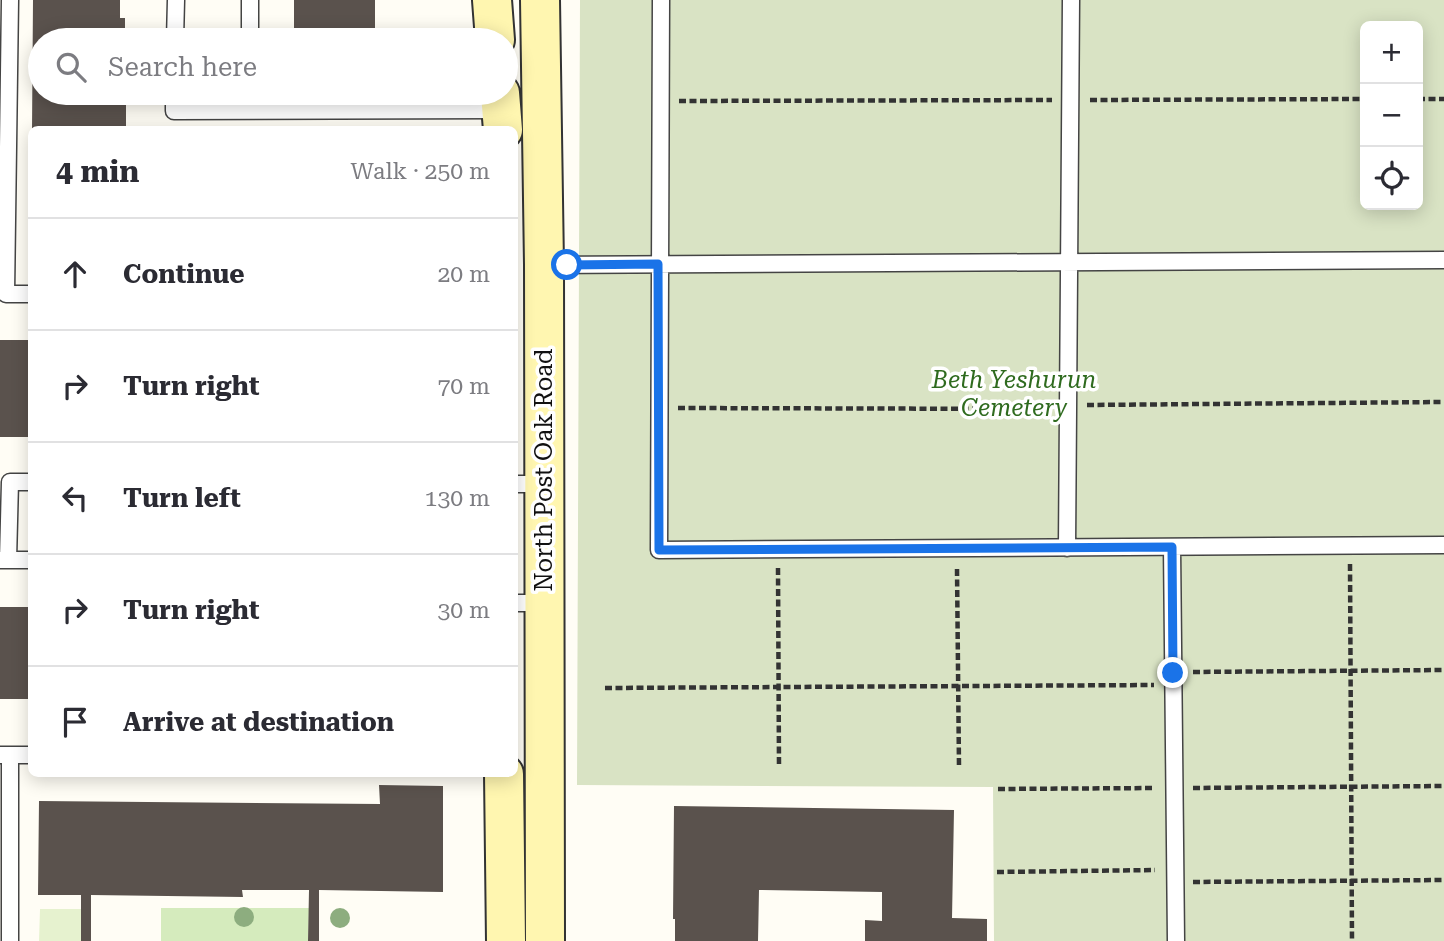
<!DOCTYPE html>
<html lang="en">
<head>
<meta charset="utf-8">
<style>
  body { margin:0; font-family:"Roboto Serif",serif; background:#f2f2f3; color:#2b2b33 }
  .controls { position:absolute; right:21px; top:21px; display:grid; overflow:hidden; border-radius:10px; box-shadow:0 4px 18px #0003 }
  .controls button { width:63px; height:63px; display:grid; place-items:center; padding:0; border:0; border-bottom:2px solid #e1e1e2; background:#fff; color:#2b2b33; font:35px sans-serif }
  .stop { position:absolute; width:21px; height:21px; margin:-16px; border:5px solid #1a73e8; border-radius:50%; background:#fff }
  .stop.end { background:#1a73e8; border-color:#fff; box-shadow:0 2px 7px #0008 }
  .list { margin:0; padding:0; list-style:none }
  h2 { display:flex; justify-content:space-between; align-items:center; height:91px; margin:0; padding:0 28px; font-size:30px }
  h2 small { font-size:23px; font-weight:400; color:#7c7c81 }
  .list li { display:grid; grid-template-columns:46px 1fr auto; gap:21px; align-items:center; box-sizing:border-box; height:112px; padding:0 28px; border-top:2px solid #e1e1e2 }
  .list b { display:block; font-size:26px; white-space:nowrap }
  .list em { font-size:23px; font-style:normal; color:#7c7c81 }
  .icon { flex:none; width:38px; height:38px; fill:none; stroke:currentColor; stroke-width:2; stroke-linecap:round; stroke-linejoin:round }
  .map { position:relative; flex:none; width:1444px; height:941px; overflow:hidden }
  .search { position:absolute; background:#fff; box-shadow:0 4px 18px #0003; left:28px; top:28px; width:490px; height:77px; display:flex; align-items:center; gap:18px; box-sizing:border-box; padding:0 24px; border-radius:38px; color:#7c7c81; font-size:26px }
  .panel { position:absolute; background:#fff; box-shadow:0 4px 18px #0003; left:28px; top:126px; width:490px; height:651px; border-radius:10px }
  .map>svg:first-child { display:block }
</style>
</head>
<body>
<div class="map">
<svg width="1444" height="941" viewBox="0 0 1444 941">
  <rect width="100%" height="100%" fill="#fffdf5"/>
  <path fill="#d5ebbd" d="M 161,908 L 309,908 L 308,941 L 161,941 Z"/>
  <path fill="#d9e3c4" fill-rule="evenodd" d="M 580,0 L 1444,0 L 1444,941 L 994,941 L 993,787 L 577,785 ZM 1365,26 L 1418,26 L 1418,205 L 1365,205 Z"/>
  <path fill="#e6f2cf" d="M 40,909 L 81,909 L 81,941 L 39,941 Z"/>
  <path fill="#5a524d" d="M 33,0 L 120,0 L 120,18 L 125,18 L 125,40 L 40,40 L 40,93 L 126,93 L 126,130 L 32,130 Z
    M 294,0 L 375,0 L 375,40 L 294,40 Z
    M 0,340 L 32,340 L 32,437 L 0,437 Z
    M 0,607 L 32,607 L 32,699 L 0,699 Z
    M 379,785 L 443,786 L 443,892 L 319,890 L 319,941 L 308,941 L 309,890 L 242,890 L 243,897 L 91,895 L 91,941 L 81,941 L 81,895 L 38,895 L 39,801 L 380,804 Z
    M 674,806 L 954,810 L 952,918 L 987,919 L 987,941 L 865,941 L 865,920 L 882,921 L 882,892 L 759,890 L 758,941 L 675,941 L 675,919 L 673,919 Z"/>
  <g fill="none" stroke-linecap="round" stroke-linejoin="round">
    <g stroke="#444" stroke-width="19">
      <path id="service" d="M 10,0 L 6,294 L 32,294
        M 250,0 L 250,40
        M 661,0 L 659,550 L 1444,545
        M 175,40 L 176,0
        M 174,93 L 174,111 L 502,110
        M 544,265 L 1444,260
        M 514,484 L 543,484
        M 1172,547 L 1176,941
        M 1067,548 L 1071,0
        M 0,560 L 32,560
        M 8,560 L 10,482 L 32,482
        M 514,603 L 544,603
        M 0,755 L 32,755
        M 10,941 L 10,755"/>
    </g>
    <g stroke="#333" stroke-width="42">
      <path id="secondary" d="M 492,0 L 495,40
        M 540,0 L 544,265 L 545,941
        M 500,93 L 503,130
        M 504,774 L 506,941"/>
    </g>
    <path stroke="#333" stroke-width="4.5" stroke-dasharray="7 3.5" stroke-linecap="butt" d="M 1418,99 L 1444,99
      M 1090,100 L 1365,99
      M 679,101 L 1052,100
      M 1087,405 L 1444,402
      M 678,408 L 1049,409
      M 1350,564 L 1352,941
      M 778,568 L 779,767
      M 957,569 L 959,767
      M 1193,672 L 1444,670
      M 605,688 L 1154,685
      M 1193,788 L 1444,786
      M 998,789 L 1155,788
      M 997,872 L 1155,870
      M 1193,882 L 1444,880"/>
    <use href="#service" stroke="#fff" stroke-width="16"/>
    <use href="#secondary" stroke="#fff6b0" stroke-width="38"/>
  </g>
  <g fill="#8dad7f">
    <circle cx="244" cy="917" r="10"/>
    <circle cx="340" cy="918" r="10"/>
  </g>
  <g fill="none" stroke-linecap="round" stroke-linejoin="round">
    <path stroke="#1a73e8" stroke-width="9" d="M 567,265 L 658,264 L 659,550 L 1172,547 L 1173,673"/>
  </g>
  <g text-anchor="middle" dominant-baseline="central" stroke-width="7" stroke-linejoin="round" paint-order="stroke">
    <g font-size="24" font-style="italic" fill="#2f6b1f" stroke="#fff">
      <text x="1014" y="380">Beth Yeshurun<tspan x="1014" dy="28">Cemetery</tspan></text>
    </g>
    <g font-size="24" fill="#111" stroke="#fff">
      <text transform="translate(544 470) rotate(-90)">North Post Oak Road</text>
    </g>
  </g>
</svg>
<div class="controls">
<button>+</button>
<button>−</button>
<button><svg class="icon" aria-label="locate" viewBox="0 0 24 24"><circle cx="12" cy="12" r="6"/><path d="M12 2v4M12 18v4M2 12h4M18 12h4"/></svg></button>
</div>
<div class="stop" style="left:567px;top:265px"></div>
<div class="stop end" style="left:1173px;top:673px"></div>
<div class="search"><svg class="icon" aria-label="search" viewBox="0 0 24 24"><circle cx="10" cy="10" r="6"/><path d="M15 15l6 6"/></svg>Search here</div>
<section class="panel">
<h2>4 min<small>Walk · 250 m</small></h2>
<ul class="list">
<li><svg class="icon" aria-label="ahead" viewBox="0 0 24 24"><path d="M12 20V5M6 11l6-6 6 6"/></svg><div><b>Continue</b></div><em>20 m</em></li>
<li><svg class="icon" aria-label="right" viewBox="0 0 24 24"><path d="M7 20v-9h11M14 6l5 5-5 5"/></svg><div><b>Turn right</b></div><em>70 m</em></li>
<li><svg class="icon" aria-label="left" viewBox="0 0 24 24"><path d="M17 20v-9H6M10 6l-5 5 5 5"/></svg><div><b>Turn left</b></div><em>130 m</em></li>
<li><svg class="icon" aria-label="right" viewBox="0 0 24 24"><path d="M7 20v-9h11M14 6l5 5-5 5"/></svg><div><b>Turn right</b></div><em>30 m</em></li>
<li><svg class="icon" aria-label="arrive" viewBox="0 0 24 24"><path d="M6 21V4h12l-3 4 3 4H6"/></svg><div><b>Arrive at destination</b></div></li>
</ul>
</section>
</div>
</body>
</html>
